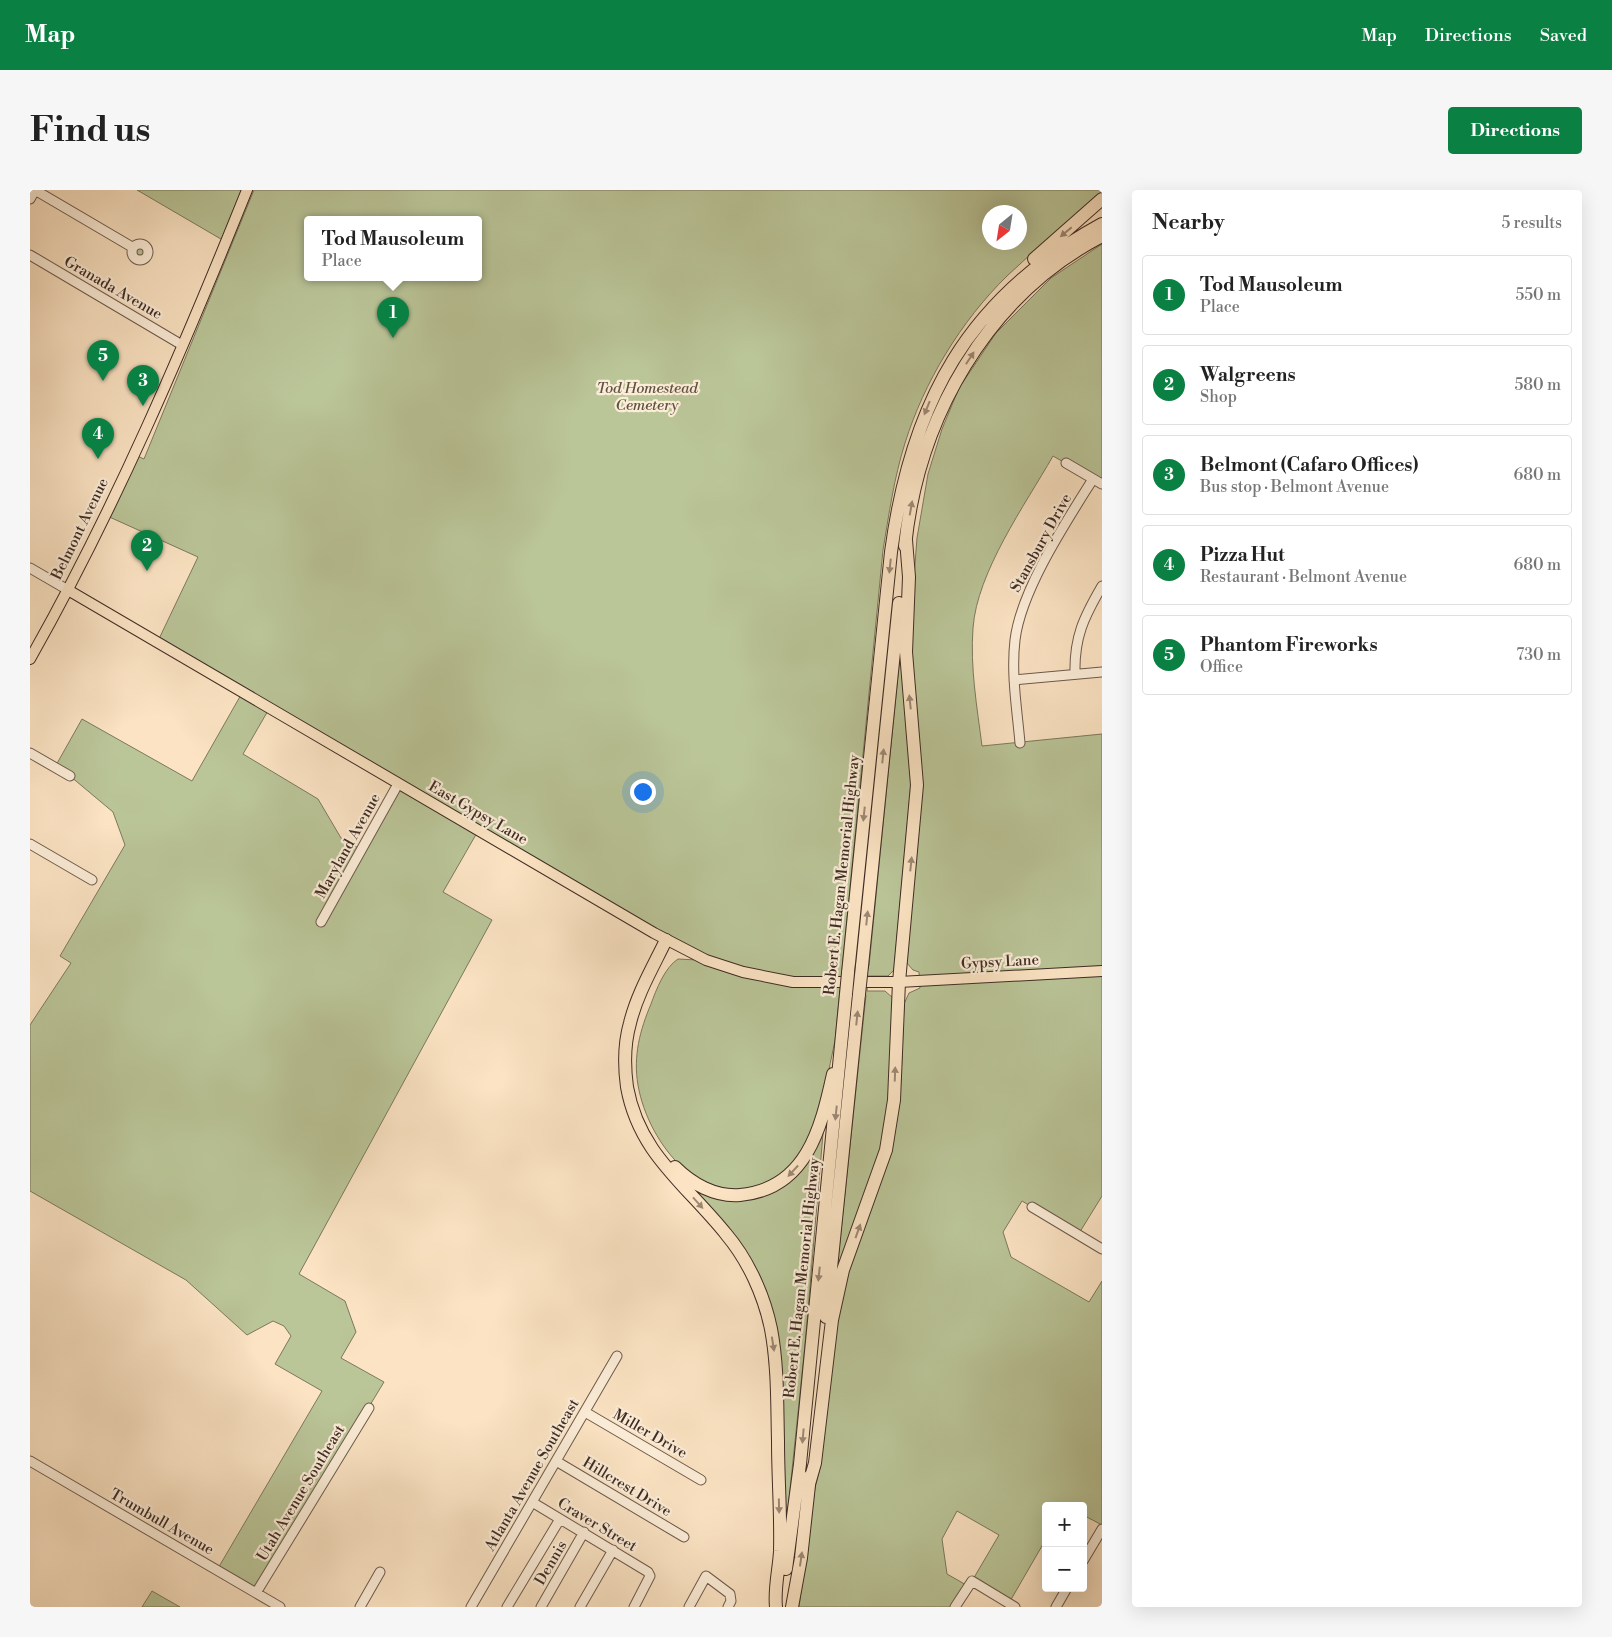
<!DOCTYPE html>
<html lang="en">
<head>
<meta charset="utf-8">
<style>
  body { margin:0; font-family:"Libre Bodoni",serif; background:#f6f6f6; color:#222 }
  .controls { position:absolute; right:15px; bottom:15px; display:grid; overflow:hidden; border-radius:5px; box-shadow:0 5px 20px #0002 }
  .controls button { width:45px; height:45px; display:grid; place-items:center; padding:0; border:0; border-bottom:1px solid #e0e0e0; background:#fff; color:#222; font:25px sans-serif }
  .compass { position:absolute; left:952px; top:15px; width:45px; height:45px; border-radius:50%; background:#fff; box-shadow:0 5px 20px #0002; rotate:210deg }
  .you { position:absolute; left:612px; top:601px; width:18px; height:18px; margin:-12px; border:4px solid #fff; border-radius:50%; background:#1a73e8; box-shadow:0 0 0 8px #1a73e833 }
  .badge { display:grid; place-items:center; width:32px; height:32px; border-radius:50%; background:#0b8043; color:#fff; font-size:16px; font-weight:700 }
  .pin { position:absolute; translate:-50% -41px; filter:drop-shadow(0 1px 2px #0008) }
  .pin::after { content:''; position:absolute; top:26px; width:18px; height:15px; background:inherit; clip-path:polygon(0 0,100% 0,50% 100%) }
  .popup { position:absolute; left:274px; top:26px; width:178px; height:65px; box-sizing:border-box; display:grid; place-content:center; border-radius:5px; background:#fff; filter:drop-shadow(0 1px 4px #0005); font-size:16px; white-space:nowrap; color:#767676 }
  .popup b { font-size:19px; color:#222 }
  .popup::after { content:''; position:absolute; left:50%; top:100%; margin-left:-10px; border:10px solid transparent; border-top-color:#fff }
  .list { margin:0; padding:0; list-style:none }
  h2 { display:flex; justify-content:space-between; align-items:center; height:65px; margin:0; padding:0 20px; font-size:21px }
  h2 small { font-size:16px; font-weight:400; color:#767676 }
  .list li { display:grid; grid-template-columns:32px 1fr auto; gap:15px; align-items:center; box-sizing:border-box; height:80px; margin:0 10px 10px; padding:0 10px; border:1px solid #e0e0e0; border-radius:5px }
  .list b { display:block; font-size:19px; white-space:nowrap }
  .list p { margin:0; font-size:16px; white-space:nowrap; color:#767676 }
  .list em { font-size:16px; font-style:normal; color:#767676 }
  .map { position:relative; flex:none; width:1072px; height:1417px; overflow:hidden; border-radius:5px }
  header { display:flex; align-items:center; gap:30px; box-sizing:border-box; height:70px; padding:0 25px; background:#0b8043; color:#fff }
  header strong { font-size:24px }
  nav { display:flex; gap:28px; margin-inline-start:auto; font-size:18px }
  .intro { display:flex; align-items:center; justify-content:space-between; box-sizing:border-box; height:120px; padding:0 30px }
  h1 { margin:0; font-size:35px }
  .button { padding:12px 22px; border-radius:5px; background:#0b8043; color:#fff; font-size:18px; font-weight:700 }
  main { display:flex; gap:30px; padding:0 30px }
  aside { flex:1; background:#fff; border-radius:5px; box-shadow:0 5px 20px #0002 }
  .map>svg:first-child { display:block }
</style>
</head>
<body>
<header>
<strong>Map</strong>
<nav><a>Map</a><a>Directions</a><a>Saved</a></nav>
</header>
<div class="intro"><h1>Find us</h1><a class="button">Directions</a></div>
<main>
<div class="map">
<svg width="1072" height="1417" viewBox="0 0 1072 1417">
  <rect width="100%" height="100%" fill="#fbe3c3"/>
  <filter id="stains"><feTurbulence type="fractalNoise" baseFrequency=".004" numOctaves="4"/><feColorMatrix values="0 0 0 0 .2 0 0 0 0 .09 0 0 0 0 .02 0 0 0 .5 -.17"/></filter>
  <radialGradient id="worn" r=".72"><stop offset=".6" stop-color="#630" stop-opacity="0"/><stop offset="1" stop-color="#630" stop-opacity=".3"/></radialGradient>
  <path fill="#bac598" stroke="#7c785e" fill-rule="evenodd" d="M 107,0 L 217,0 L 196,52 Z
    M 224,0 L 1072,0 L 1071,4 C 1040,32 1007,57 977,86 C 931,131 894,192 875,253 C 864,288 859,324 853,360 L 805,851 C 796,891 791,931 769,966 C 767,970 764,975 761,979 C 756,983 747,987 741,990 C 676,1028 618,954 608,895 C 603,866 610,840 621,814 C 626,800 635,777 648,769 L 667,770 L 448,641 L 413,702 L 462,730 L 269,1084 L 315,1111 L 326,1142 L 311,1168 L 354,1192 L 226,1403 L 187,1380 L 292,1201 L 245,1174 L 261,1146 L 254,1136 L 243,1131 L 217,1145 L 156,1090 L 0,1001 L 0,835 L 41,773 L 30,766 L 95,655 L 83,622 L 40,586 L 25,577 L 52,529 L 162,591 L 212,503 L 127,453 L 168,367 L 75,325 L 103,264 L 114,269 ZM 959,22 L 989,22 L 989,52 L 959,52 ZM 278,29 L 448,29 L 448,87 L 278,87 ZM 239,519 L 368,594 L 332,660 L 311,648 L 288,609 L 213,564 Z
    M102 62a8 8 0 1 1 16 0a8 8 0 1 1-16 0Z
    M 1072,54 L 1072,294 L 1023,266 C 995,315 947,382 943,438 C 940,477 947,517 952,556 L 1072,544 L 1072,1006 L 1048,1045 L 992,1011 L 973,1042 L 981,1067 L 1059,1112 L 1072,1091 L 1072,1335 L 1053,1325 L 1053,1316 L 1016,1316 L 1016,1349 L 979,1413 L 942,1391 L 969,1345 L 927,1321 L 912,1349 L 917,1384 L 938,1396 L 925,1417 L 769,1417 L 785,1298 L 790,1278 L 806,1132 L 819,1079 L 871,891 L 874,814 L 879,803 L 890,798 L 889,782 L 883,780 L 876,772 L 891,571 L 880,439 L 887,348 L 898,284 L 912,239 L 929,198 L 966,143 L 1021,88 Z
    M 871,455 L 883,571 L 864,780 L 858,786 L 838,786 L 837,801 L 855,801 L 863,808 L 859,910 L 850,963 L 807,1079 L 836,805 L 829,804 L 832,776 L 839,776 Z
    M 794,932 L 775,1155 L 755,1348 L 733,1104 L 658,994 L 669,1000 L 746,999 Z
    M 122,1401 L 150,1417 L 112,1417 Z"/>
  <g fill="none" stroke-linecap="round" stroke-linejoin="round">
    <g stroke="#6e5a4c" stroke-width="11">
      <path id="minor" d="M 5,0 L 102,57
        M 0,9 L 5,0
        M102 62a8 8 0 1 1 16 0a8 8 0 1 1-16 0Z
        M 0,65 L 152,155
        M 1036,273 L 1072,294
        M 0,378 L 38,400
        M 1045,484 C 1044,447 1054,427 1072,396
        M 984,490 L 1072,482
        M 990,553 C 987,519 981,484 985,450 C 991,400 1036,332 1063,289
        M 0,563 L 40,586
        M 0,654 L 62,690
        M 291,732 L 368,594
        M 1002,1017 L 1072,1059
        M 555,1222 L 671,1290
        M 0,1271 L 250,1417
        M 526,1271 L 654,1347
        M 502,1312 L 618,1382 L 620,1386 L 604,1417
        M 1053,1371 L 1072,1339
        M 226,1403 L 339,1218
        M 330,1417 L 350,1382
        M 441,1417 L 587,1166
        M 477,1417 L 530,1329
        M 511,1417 L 554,1342
        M 550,1417 L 583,1360
        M 659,1417 L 676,1386 L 700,1404 L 701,1411 L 698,1417
        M 925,1417 L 942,1391 L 985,1417
        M 1026,1417 L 1037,1398"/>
    </g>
    <g stroke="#3f2c24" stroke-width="12">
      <path id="major" d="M 38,400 L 624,743 L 676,770 L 713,782 L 763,792 L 869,792 L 1072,781
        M 0,469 C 85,319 153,159 217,0"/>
    </g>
    <g stroke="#3f2c24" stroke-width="14">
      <path id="highway" d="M 1004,69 L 1072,9
        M 875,356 C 888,229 956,106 1072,46
        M 636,750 C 623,777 607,804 600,833 C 594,854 594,875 597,897 C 609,964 656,994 696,1044 C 718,1070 734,1105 741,1139 C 748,1176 747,1214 748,1251 C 748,1288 751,1324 750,1361 C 749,1380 744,1398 746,1417
        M 832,776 L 869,413
        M 818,783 L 861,362 C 881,213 937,108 1072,34
        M 645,977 C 662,994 685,1007 710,1005 C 776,999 791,939 803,884
        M 796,1127 L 829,804
        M 779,1294 L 785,1273 L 802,1130 L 813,1080 L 856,960 L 864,910 L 869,792 L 887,595 L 876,462 L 879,387 L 876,350
        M 756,1379 L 770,1274 L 816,804
        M 762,1417 L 771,1368 L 780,1286"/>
    </g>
    <use href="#minor" stroke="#fcedd8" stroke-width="9"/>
    <use href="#major" stroke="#fbe3c3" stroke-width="10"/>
    <use href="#highway" stroke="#fbe3c3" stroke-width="12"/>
    <g stroke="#3f2c24" stroke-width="14" stroke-linecap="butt">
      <path id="highway-bridge" d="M 816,804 L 818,783
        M 829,804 L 832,776"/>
    </g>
    <use href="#highway-bridge" stroke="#fbe3c3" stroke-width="12"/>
  </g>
  <defs><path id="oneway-solid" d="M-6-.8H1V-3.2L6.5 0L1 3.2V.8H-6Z" transform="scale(1.25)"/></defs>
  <g fill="#9d8874">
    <use href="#oneway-solid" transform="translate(1036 42) rotate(140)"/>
    <use href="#oneway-solid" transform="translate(940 168) rotate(-57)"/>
    <use href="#oneway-solid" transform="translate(897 218) rotate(112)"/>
    <use href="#oneway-solid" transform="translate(881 318) rotate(-80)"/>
    <use href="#oneway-solid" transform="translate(860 376) rotate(96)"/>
    <use href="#oneway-solid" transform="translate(880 512) rotate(-96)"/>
    <use href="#oneway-solid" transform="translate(853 566) rotate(-84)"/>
    <use href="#oneway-solid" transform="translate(834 624) rotate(96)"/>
    <use href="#oneway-solid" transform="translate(881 674) rotate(-84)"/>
    <use href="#oneway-solid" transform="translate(837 728) rotate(-84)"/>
    <use href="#oneway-solid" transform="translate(827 828) rotate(-84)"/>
    <use href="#oneway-solid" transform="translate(865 884) rotate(-88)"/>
    <use href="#oneway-solid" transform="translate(806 923) rotate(96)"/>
    <use href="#oneway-solid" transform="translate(763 981) rotate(133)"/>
    <use href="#oneway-solid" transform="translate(668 1013) rotate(48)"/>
    <use href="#oneway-solid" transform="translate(828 1041) rotate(-70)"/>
    <use href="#oneway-solid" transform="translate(789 1084) rotate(96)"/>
    <use href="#oneway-solid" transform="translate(743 1154) rotate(81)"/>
    <use href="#oneway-solid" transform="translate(773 1246) rotate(95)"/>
    <use href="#oneway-solid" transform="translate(749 1316) rotate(89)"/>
    <use href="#oneway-solid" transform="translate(771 1369) rotate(-82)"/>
  </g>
  <g text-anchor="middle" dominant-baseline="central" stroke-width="4.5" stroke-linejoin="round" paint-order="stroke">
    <g font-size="15" fill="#3f2c24" stroke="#fcedd8">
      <text transform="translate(83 98) rotate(30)">Granada Avenue</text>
      <text transform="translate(50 339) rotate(-64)">Belmont Avenue</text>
      <text transform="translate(1011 353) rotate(-61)">Stansbury Drive</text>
      <text transform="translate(448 623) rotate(30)">East Gypsy Lane</text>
      <text transform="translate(318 656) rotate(-61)">Maryland Avenue</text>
      <text transform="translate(812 685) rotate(-84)">Robert E. Hagan Memorial Highway</text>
      <text transform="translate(970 772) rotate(-3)">Gypsy Lane</text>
      <text transform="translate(772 1088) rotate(-84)">Robert E. Hagan Memorial Highway</text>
      <text transform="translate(620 1244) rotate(30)">Miller Drive</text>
      <text transform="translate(502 1285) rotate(-60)">Atlanta Avenue Southeast</text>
      <text transform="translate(597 1297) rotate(31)">Hillcrest Drive</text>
      <text transform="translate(271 1303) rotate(-59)">Utah Avenue Southeast</text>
      <text transform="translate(132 1332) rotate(30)">Trumbull Avenue</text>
      <text transform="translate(567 1335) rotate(31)">Craver Street</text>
      <text transform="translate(521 1373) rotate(-60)">Dennis</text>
    </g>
    <g font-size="15" font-style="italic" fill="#5e5241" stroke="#fcedd8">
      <text x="617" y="198">Tod Homestead<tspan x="617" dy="17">Cemetery</tspan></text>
    </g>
  </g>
  <rect width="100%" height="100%" filter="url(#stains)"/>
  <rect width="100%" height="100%" fill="url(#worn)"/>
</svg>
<div class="controls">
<button>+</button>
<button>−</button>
</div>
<svg class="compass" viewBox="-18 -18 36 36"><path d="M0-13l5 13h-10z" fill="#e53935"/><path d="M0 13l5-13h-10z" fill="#767676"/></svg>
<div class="you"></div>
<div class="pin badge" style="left:363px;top:148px">1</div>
<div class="popup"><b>Tod Mausoleum</b>Place</div>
<div class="pin badge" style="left:117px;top:381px">2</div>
<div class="pin badge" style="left:113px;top:216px">3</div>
<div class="pin badge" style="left:68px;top:269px">4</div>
<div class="pin badge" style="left:73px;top:191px">5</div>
</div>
<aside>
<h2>Nearby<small>5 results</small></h2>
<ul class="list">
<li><span class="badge">1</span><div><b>Tod Mausoleum</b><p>Place</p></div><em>550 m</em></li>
<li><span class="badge">2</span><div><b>Walgreens</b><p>Shop</p></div><em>580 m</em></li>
<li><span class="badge">3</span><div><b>Belmont (Cafaro Offices)</b><p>Bus stop · Belmont Avenue</p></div><em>680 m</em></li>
<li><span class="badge">4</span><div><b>Pizza Hut</b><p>Restaurant · Belmont Avenue</p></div><em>680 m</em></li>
<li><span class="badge">5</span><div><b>Phantom Fireworks</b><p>Office</p></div><em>730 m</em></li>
</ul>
</aside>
</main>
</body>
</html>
